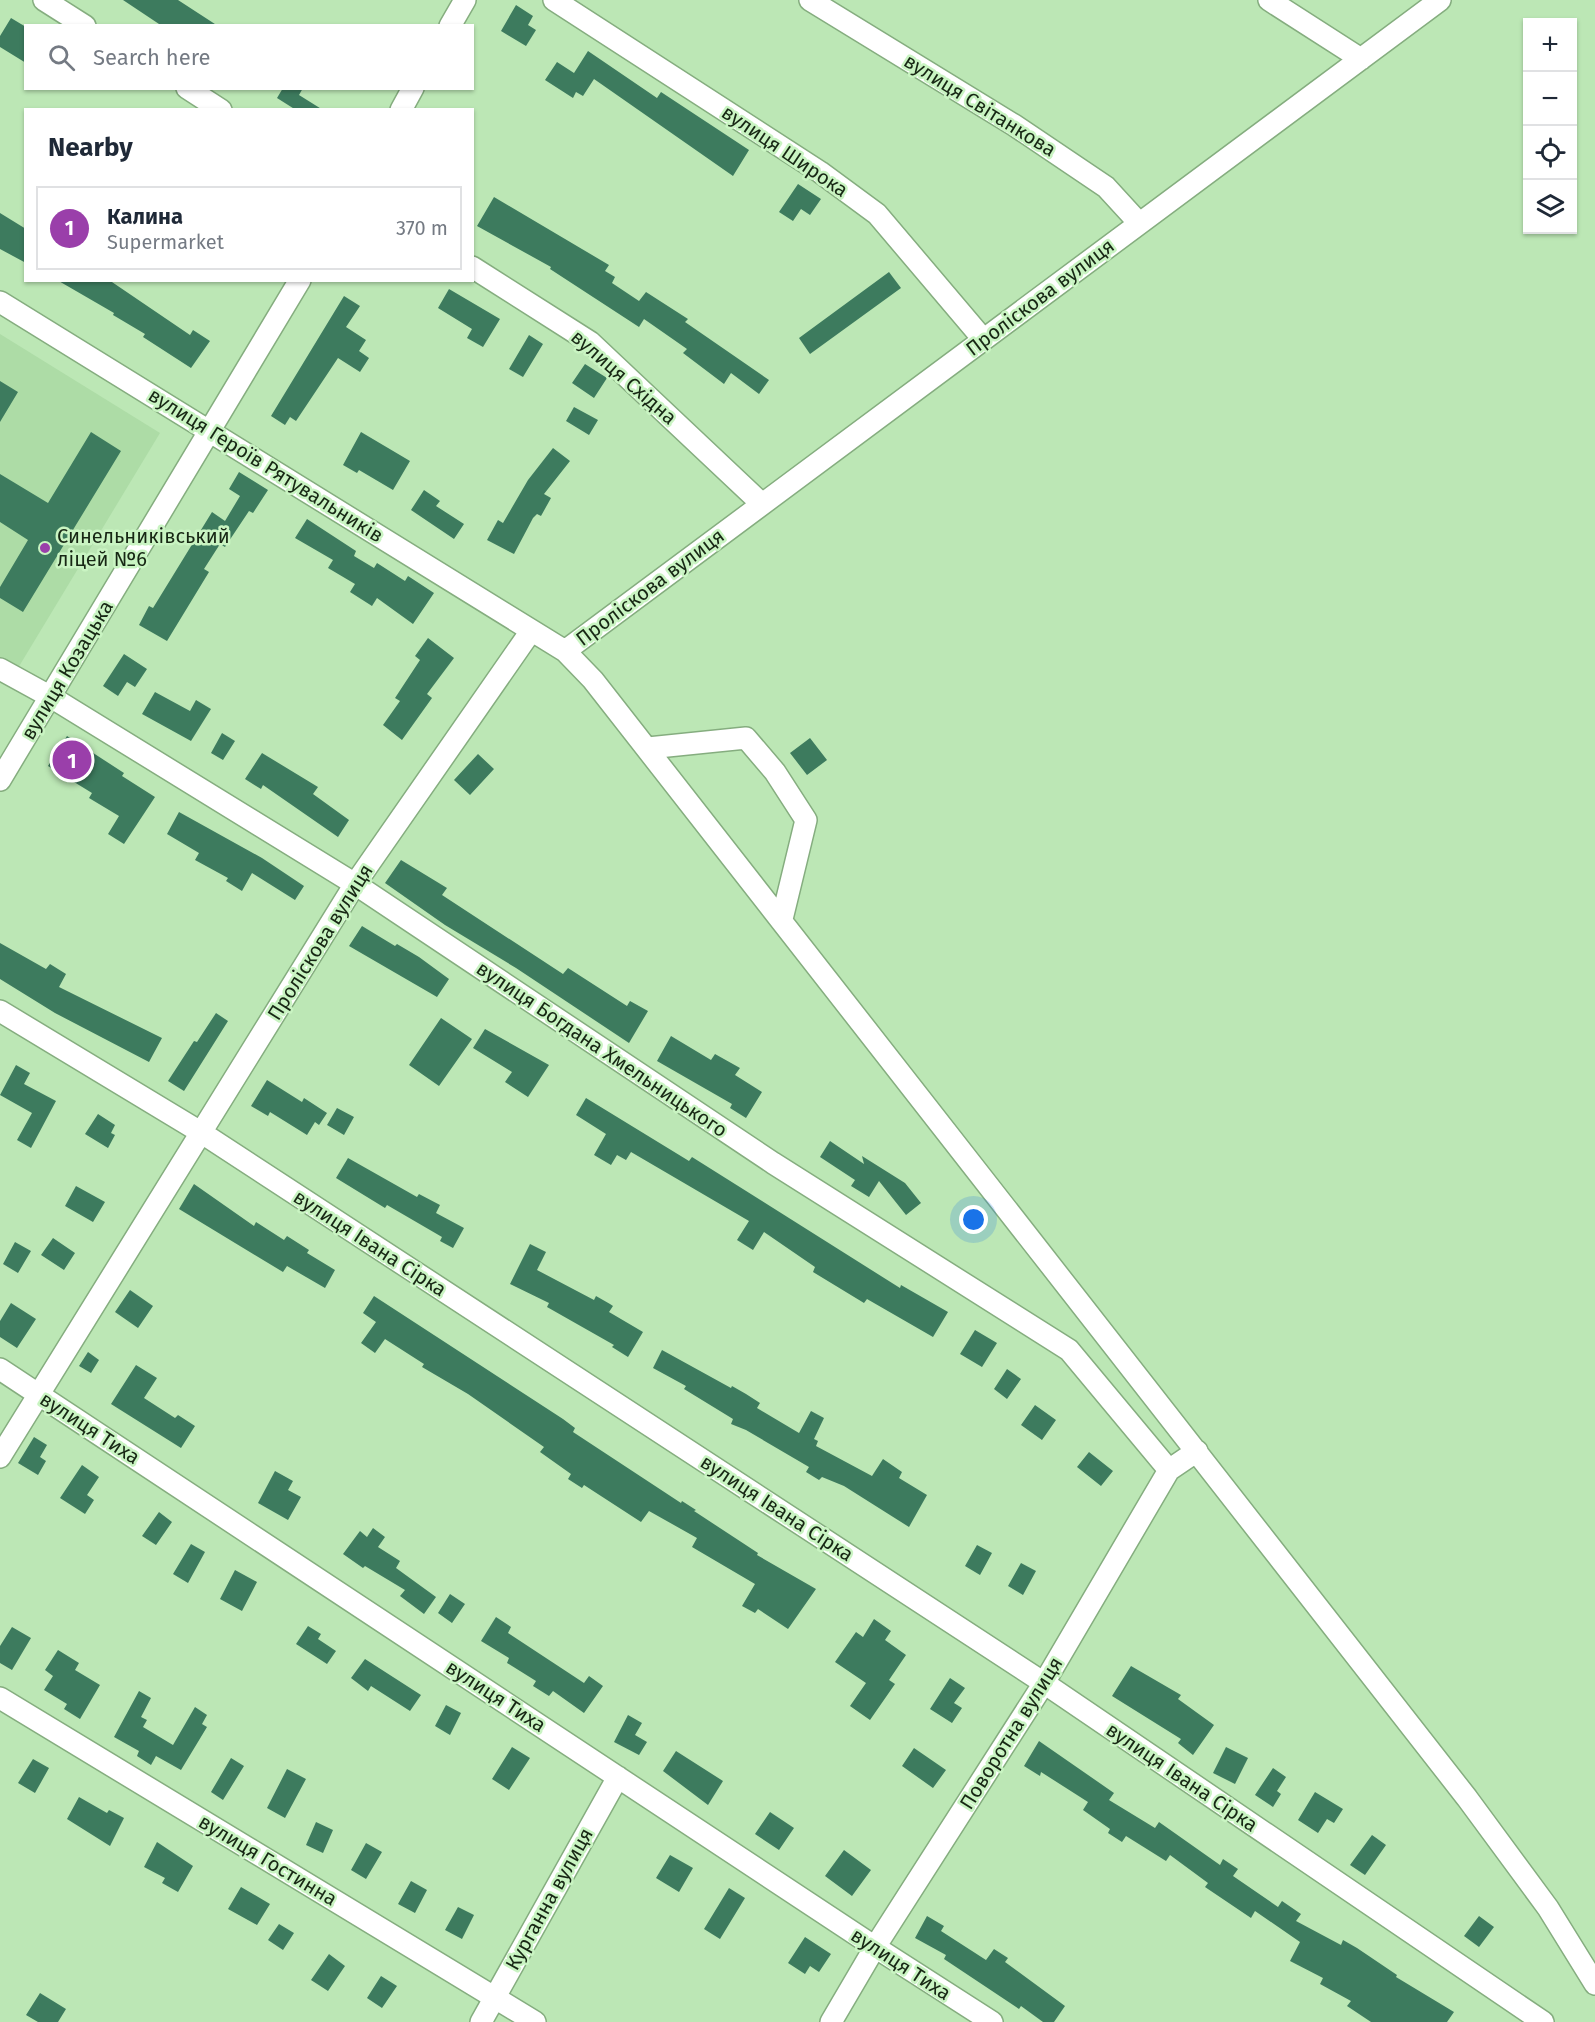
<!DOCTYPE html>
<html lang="en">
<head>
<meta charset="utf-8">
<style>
  body { margin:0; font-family:"Fira Sans",sans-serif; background:#f2f2f3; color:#1f2937 }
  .controls { position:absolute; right:18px; top:18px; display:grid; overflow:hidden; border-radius:0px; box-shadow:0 2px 4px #0004 }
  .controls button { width:54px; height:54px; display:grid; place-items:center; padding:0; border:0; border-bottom:2px solid #e0e1e3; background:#fff; color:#1f2937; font:30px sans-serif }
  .you { position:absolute; left:974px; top:1220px; width:21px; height:21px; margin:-15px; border:4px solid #fff; border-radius:50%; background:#1a73e8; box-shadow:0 0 0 9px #1a73e833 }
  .badge { display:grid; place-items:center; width:39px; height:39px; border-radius:50%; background:#9a3faa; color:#fff; font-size:20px; font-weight:700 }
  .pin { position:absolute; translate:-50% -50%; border:3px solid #fff; box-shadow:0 2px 6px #0006 }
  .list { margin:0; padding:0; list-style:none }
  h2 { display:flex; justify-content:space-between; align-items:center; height:78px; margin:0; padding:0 24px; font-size:26px }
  h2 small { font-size:20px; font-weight:400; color:#747a83 }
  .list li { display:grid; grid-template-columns:39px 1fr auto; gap:18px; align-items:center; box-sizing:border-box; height:84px; margin:0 12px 12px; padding:0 12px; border:2px solid #e0e1e3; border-radius:0px }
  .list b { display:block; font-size:22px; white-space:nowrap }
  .list p { margin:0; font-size:20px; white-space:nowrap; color:#747a83 }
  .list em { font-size:20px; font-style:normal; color:#747a83 }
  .icon { flex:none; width:33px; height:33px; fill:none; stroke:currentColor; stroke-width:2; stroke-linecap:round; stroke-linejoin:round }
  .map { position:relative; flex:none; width:1595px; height:2022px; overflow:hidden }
  .search { position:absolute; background:#fff; box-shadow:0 2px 4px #0004; left:24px; top:24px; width:450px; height:66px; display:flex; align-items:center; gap:15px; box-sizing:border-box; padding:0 21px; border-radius:0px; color:#747a83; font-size:22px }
  .panel { position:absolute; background:#fff; box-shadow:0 2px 4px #0004; left:24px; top:108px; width:450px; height:174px; border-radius:0px }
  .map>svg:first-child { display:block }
</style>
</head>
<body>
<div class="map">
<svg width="1595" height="2022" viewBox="0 0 1595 2022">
  <rect width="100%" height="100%" fill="#bce7b5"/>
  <path fill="#addca6" d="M 0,334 L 160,433 L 15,673 L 0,664 Z"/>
  <path fill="#3d7b5e" d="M 123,0 L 178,0 L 218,26 L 162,26 Z
    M 516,5 L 533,16 L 528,25 L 536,30 L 526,46 L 501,31 Z
    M 11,18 L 26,27 L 26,63 L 0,47 L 0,36 Z
    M 588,51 L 657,98 L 661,92 L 749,150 L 733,176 L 594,79 L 583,96 L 576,92 L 573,98 L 545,80 L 557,62 L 574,73 Z
    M 283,88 L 303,88 L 299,95 L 323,110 L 296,110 L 277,98 Z
    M 798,184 L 821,199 L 810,215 L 801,209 L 793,221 L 779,212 Z
    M 494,197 L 609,265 L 605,271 L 615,277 L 612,283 L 639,301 L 646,292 L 688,319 L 685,322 L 769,380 L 759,394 L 731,373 L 724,384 L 683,353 L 687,349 L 644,319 L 639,327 L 550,269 L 551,267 L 477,226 Z
    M 0,213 L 26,229 L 26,263 L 0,249 Z
    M 889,272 L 901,288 L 810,354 L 799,338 Z
    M 57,280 L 109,280 L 190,335 L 193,330 L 210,341 L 191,368 L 143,337 L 145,334 L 113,315 L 114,313 Z
    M 449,289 L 500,319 L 483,347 L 467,338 L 472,329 L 438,308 Z
    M 344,296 L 360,306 L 346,327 L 366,340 L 359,351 L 369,358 L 360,372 L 338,358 L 296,421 L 290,417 L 285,425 L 271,416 Z
    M 529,335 L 543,344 L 523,377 L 509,369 Z
    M 585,364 L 607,378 L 594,398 L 572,383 Z
    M 0,381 L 18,392 L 0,422 Z
    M 574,407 L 598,420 L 589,435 L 566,421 Z
    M 91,432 L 121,451 L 23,612 L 0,598 L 0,587 L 28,540 L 0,522 L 0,474 L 48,503 Z
    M 361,432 L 410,461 L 393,490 L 359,470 L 357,473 L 343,465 Z
    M 553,448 L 570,461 L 544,494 L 551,498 L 541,516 L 537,514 L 533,518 L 514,554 L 487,540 L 498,520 L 503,523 L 528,480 Z
    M 239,472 L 268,490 L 253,513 L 249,511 L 225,547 L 220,544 L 204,569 L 209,572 L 167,641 L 139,625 L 149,606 L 153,608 L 212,512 L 225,521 L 240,496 L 229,489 Z
    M 424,490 L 440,501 L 436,506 L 464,524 L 454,539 L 411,510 Z
    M 307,519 L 356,551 L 354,556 L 374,568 L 377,563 L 405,581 L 408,576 L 434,593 L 413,624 L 377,598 L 372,606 L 350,592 L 355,584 L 328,568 L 333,560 L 295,538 Z
    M 428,638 L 454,658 L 427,694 L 432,698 L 402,740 L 383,725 L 400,701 L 395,698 L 420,660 L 415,656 Z
    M 124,654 L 147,669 L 135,687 L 127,682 L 118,696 L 103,686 Z
    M 155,692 L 190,711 L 196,700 L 211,709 L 191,741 L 142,714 Z
    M 222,733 L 235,741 L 223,760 L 211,753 Z
    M 67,736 L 124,773 L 122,776 L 155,797 L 124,844 L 108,834 L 119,816 L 89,798 L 92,793 L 48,766 Z
    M 810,738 L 827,760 L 807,775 L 790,753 Z
    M 262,753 L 318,787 L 313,794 L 349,820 L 338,837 L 263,785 L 261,789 L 245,779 Z
    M 478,754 L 494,769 L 470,795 L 454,780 Z
    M 179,812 L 262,858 L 304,886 L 295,900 L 252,873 L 242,891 L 226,881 L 228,878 L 195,860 L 199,853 L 167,834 Z
    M 401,860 L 447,888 L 442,895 L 563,974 L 568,968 L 627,1006 L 630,1001 L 648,1011 L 629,1043 L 516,968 L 445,925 L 385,883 Z
    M 362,926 L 395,946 L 397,944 L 419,957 L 449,979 L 437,997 L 349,946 Z
    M 0,943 L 46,969 L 50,964 L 66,974 L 59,987 L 162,1038 L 149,1062 L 55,1013 L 0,979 Z
    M 216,1013 L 228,1021 L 184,1091 L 168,1081 L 194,1041 L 197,1042 Z
    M 441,1018 L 472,1039 L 439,1086 L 409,1065 Z
    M 485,1029 L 549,1065 L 528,1097 L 505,1082 L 512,1072 L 473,1048 Z
    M 671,1036 L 711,1060 L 715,1054 L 740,1068 L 735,1075 L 762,1092 L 746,1118 L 730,1108 L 732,1104 L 657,1061 Z
    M 16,1065 L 30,1073 L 24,1084 L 56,1101 L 31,1148 L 17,1140 L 32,1113 L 0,1095 Z
    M 267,1080 L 302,1102 L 304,1098 L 327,1113 L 319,1125 L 315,1122 L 307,1135 L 270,1112 L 268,1116 L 251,1106 Z
    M 586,1098 L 689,1161 L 692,1157 L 900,1288 L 901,1285 L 948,1312 L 933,1337 L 867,1299 L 864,1303 L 813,1272 L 815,1267 L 764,1232 L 753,1250 L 737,1240 L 749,1221 L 631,1152 L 626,1160 L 617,1155 L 611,1165 L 594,1155 L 606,1134 L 576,1115 Z
    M 337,1108 L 354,1117 L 344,1135 L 327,1125 Z
    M 98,1114 L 115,1125 L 111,1133 L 115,1135 L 108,1148 L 85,1134 Z
    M 830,1141 L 864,1164 L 862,1156 L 905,1183 L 921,1203 L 906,1215 L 879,1181 L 869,1197 L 851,1186 L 855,1180 L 820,1157 Z
    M 348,1158 L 417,1197 L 419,1194 L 440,1205 L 436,1213 L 464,1228 L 453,1248 L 440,1241 L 442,1237 L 387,1205 L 385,1208 L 336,1178 Z
    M 194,1184 L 254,1226 L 256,1222 L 284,1240 L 287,1236 L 309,1250 L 307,1253 L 335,1270 L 325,1288 L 287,1266 L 283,1272 L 179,1209 Z
    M 76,1186 L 105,1202 L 93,1222 L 65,1206 Z
    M 53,1238 L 75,1253 L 64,1270 L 41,1255 Z
    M 15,1242 L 31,1251 L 18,1273 L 3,1264 Z
    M 530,1244 L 546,1252 L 537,1270 L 594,1300 L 596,1296 L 610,1304 L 613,1306 L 609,1312 L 643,1332 L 628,1357 L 612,1347 L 614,1345 L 547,1307 L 549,1303 L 510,1284 Z
    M 130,1290 L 153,1306 L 138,1328 L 115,1312 Z
    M 374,1296 L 563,1419 L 575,1428 L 573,1432 L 681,1503 L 682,1501 L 696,1510 L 694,1511 L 758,1553 L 757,1555 L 816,1589 L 788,1629 L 758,1609 L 755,1613 L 742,1606 L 755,1584 L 692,1547 L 697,1538 L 649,1511 L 641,1522 L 584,1485 L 582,1488 L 568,1479 L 571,1474 L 540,1452 L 544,1447 L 468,1394 L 422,1367 L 424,1364 L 385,1339 L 375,1353 L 361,1343 L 376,1322 L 363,1313 Z
    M 11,1303 L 36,1319 L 17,1348 L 0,1337 L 0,1321 Z
    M 975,1330 L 997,1343 L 982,1367 L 960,1354 Z
    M 662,1350 L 731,1388 L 732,1386 L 746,1394 L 760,1403 L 757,1408 L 799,1433 L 811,1411 L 824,1418 L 814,1439 L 818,1441 L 816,1446 L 872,1476 L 883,1459 L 902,1472 L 899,1478 L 927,1495 L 909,1527 L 844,1486 L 822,1477 L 819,1480 L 806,1472 L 809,1467 L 746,1430 L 731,1424 L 733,1419 L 684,1389 L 686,1386 L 653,1368 Z
    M 88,1352 L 99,1360 L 91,1373 L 79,1366 Z
    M 136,1365 L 157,1378 L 144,1398 L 175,1418 L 178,1415 L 195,1426 L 181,1448 L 111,1404 Z
    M 1007,1369 L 1021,1379 L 1007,1399 L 994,1389 Z
    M 1035,1405 L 1056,1420 L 1042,1440 L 1021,1425 Z
    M 34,1437 L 47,1445 L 40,1457 L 46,1461 L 38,1475 L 18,1463 Z
    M 1089,1452 L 1113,1471 L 1101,1486 L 1077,1467 Z
    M 82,1465 L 99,1477 L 87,1495 L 94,1500 L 85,1514 L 60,1498 Z
    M 275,1471 L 293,1481 L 288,1490 L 301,1497 L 288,1520 L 258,1503 Z
    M 159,1512 L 172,1522 L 156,1545 L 142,1536 Z
    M 373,1528 L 385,1537 L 378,1547 L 400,1561 L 396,1568 L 436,1597 L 424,1614 L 400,1596 L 405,1590 L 365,1566 L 363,1568 L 343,1554 L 360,1531 L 367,1537 Z
    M 191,1544 L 205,1552 L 188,1583 L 173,1574 Z
    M 977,1545 L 992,1553 L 980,1575 L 965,1566 Z
    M 1021,1563 L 1036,1571 L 1023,1595 L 1008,1586 Z
    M 235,1570 L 257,1582 L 242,1611 L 220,1599 Z
    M 450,1594 L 465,1604 L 452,1623 L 438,1613 Z
    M 496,1617 L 511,1627 L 508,1633 L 584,1683 L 589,1676 L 603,1686 L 584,1713 L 553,1691 L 549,1696 L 533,1686 L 536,1681 L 507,1663 L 509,1658 L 481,1641 Z
    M 874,1619 L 891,1631 L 885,1640 L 906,1655 L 889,1680 L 895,1684 L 870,1720 L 850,1706 L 866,1683 L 835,1662 L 856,1632 L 863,1637 Z
    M 308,1626 L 321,1634 L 318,1639 L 336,1651 L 327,1664 L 296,1644 Z
    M 12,1627 L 31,1638 L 12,1670 L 0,1663 L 0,1646 Z
    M 58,1650 L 79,1663 L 75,1670 L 100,1685 L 80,1719 L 64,1709 L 67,1704 L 44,1690 L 53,1676 L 45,1670 Z
    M 365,1659 L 421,1695 L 410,1711 L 371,1686 L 368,1691 L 351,1678 Z
    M 1131,1666 L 1181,1695 L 1178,1699 L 1214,1725 L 1193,1755 L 1178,1743 L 1181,1739 L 1112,1696 Z
    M 950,1678 L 965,1688 L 954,1703 L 962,1708 L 952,1723 L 930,1709 Z
    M 139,1691 L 151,1698 L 141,1717 L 147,1720 L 143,1727 L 173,1745 L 195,1707 L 207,1715 L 202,1724 L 207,1727 L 181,1770 L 156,1756 L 151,1765 L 137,1756 L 139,1751 L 114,1737 Z
    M 446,1705 L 461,1713 L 450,1735 L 435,1726 Z
    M 628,1715 L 642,1723 L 635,1735 L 647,1742 L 639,1755 L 614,1742 Z
    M 1039,1741 L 1114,1793 L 1109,1800 L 1155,1828 L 1159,1822 L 1220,1865 L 1223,1859 L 1238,1869 L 1233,1876 L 1278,1907 L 1282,1901 L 1301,1914 L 1296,1921 L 1341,1945 L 1343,1940 L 1357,1948 L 1397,1975 L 1396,1977 L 1454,2012 L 1447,2022 L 1371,2022 L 1347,2006 L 1351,2001 L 1320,1984 L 1323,1978 L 1290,1961 L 1300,1942 L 1255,1911 L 1251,1918 L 1205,1887 L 1208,1883 L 1170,1855 L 1166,1861 L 1126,1836 L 1122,1842 L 1108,1833 L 1110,1829 L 1083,1810 L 1088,1802 L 1041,1772 L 1040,1776 L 1024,1766 Z
    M 512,1747 L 530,1758 L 509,1790 L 492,1779 Z
    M 1226,1747 L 1248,1758 L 1235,1784 L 1213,1773 Z
    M 914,1748 L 946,1770 L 933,1788 L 902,1766 Z
    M 676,1751 L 723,1781 L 708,1805 L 663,1771 Z
    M 231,1758 L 244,1766 L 223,1800 L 211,1792 Z
    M 33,1759 L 49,1768 L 35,1793 L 18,1783 Z
    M 1273,1768 L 1286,1777 L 1277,1791 L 1281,1794 L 1273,1807 L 1255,1795 Z
    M 287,1769 L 306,1779 L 285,1818 L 267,1808 Z
    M 1315,1792 L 1343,1809 L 1334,1823 L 1327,1819 L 1318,1833 L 1298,1820 Z
    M 79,1797 L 107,1813 L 109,1810 L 124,1818 L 110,1846 L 67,1819 Z
    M 770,1812 L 794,1828 L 779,1850 L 755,1834 Z
    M 316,1822 L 333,1830 L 323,1853 L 306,1845 Z
    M 1372,1835 L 1386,1845 L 1365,1875 L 1350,1865 Z
    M 157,1842 L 193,1866 L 178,1892 L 162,1883 L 165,1878 L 144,1867 Z
    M 366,1843 L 382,1852 L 366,1879 L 351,1870 Z
    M 844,1850 L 871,1870 L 852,1896 L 825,1876 Z
    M 670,1855 L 693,1868 L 679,1892 L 656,1878 Z
    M 411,1881 L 427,1890 L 415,1913 L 398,1904 Z
    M 241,1887 L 270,1904 L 257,1925 L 228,1909 Z
    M 729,1888 L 745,1898 L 720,1939 L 704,1929 Z
    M 458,1907 L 474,1915 L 462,1939 L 445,1930 Z
    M 927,1916 L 944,1926 L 941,1931 L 986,1960 L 994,1949 L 1008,1958 L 1005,1962 L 1065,2006 L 1054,2022 L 1043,2022 L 1021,2006 L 1019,2009 L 944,1959 L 946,1955 L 915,1938 Z
    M 1479,1916 L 1494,1927 L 1479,1947 L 1464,1936 Z
    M 279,1924 L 294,1933 L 283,1950 L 268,1940 Z
    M 805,1937 L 831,1954 L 819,1972 L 810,1966 L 805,1974 L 788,1963 Z
    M 329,1954 L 345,1966 L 328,1991 L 311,1980 Z
    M 381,1976 L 397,1986 L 382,2008 L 367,1998 Z
    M 40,1993 L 66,2009 L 58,2022 L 38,2022 L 26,2015 Z"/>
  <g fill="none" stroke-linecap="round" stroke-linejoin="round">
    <g stroke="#85ad7f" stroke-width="24">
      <path id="minor" d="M 44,0 L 85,26
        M 554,0 L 820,172 L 877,214 L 983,339
        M 810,0 L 1014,125 L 1106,187 L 1139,223
        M 1269,0 L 1361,59
        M 450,26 L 465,0
        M 187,88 L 221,110
        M 401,110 L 413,88
        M 472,267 L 590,342 L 762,504
        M 0,302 L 565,651 L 593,680 L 1467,1798 L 1548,1908 L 1595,1984
        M 565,651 L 1440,0
        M 0,669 L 51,697 L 355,884 L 773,1163 L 1069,1350 L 1169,1470
        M 648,748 L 746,738 L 775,772 L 806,820 L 782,919
        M 0,780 L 300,280
        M 0,1011 L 202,1133 L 1044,1683 L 1543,2022
        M 0,1369 L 875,1947 L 992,2022
        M 0,1457 L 355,884 L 531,631
        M 0,1698 L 535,2022
        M 481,2022 L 618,1777
        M 831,2022 L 875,1947 L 1044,1683 L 1169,1470 L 1197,1451"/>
    </g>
    <use href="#minor" stroke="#fff" stroke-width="21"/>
  </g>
  <circle fill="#9a3faa" stroke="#c9f4c2" stroke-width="2" cx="45" cy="548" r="6"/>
  <g text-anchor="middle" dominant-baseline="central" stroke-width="5" stroke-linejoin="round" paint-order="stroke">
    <g font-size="20" fill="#172714" stroke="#c9f4c2">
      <text transform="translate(980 105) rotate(32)">вулиця Світанкова</text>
      <text transform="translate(785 151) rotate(34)">вулиця Широка</text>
      <text transform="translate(1040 297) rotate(-37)">Проліскова вулиця</text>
      <text transform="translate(624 377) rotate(41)">вулиця Східна</text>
      <text transform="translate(266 465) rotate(32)">вулиця Героїв Рятувальників</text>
      <text transform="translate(650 587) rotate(-37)">Проліскова вулиця</text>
      <text transform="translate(67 670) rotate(-59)">вулиця Козацька</text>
      <text transform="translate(320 942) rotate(-58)">Проліскова вулиця</text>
      <text transform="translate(602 1049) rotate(34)">вулиця Богдана Хмельницького</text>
      <text transform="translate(370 1243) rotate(33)">вулиця Івана Сірка</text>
      <text transform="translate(90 1428) rotate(33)">вулиця Тиха</text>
      <text transform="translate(777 1508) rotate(33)">вулиця Івана Сірка</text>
      <text transform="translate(496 1696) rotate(33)">вулиця Тиха</text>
      <text transform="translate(1011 1733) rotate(-58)">Поворотна вулиця</text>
      <text transform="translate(1182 1777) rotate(34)">вулиця Івана Сірка</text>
      <text transform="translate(268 1860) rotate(31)">вулиця Гостинна</text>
      <text transform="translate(549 1899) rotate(-61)">Курганна вулиця</text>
      <text transform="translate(901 1964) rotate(33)">вулиця Тиха</text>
    </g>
    <g font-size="20" fill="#172714" stroke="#c9f4c2" text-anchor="start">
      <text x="57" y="536">Синельниківський<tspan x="57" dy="23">ліцей №6</tspan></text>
    </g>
  </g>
</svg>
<div class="controls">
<button>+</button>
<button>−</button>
<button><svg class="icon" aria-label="locate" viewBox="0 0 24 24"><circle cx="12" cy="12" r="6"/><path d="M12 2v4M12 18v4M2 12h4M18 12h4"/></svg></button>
<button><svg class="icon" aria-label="layers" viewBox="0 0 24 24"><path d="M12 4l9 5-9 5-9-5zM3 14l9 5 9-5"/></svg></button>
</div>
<div class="you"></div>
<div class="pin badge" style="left:72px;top:760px">1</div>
<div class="search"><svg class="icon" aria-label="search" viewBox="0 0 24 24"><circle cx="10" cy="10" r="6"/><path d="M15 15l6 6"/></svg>Search here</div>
<section class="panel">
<h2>Nearby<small></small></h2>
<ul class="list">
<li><span class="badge">1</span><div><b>Калина</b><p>Supermarket</p></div><em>370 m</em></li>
</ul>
</section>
</div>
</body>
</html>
